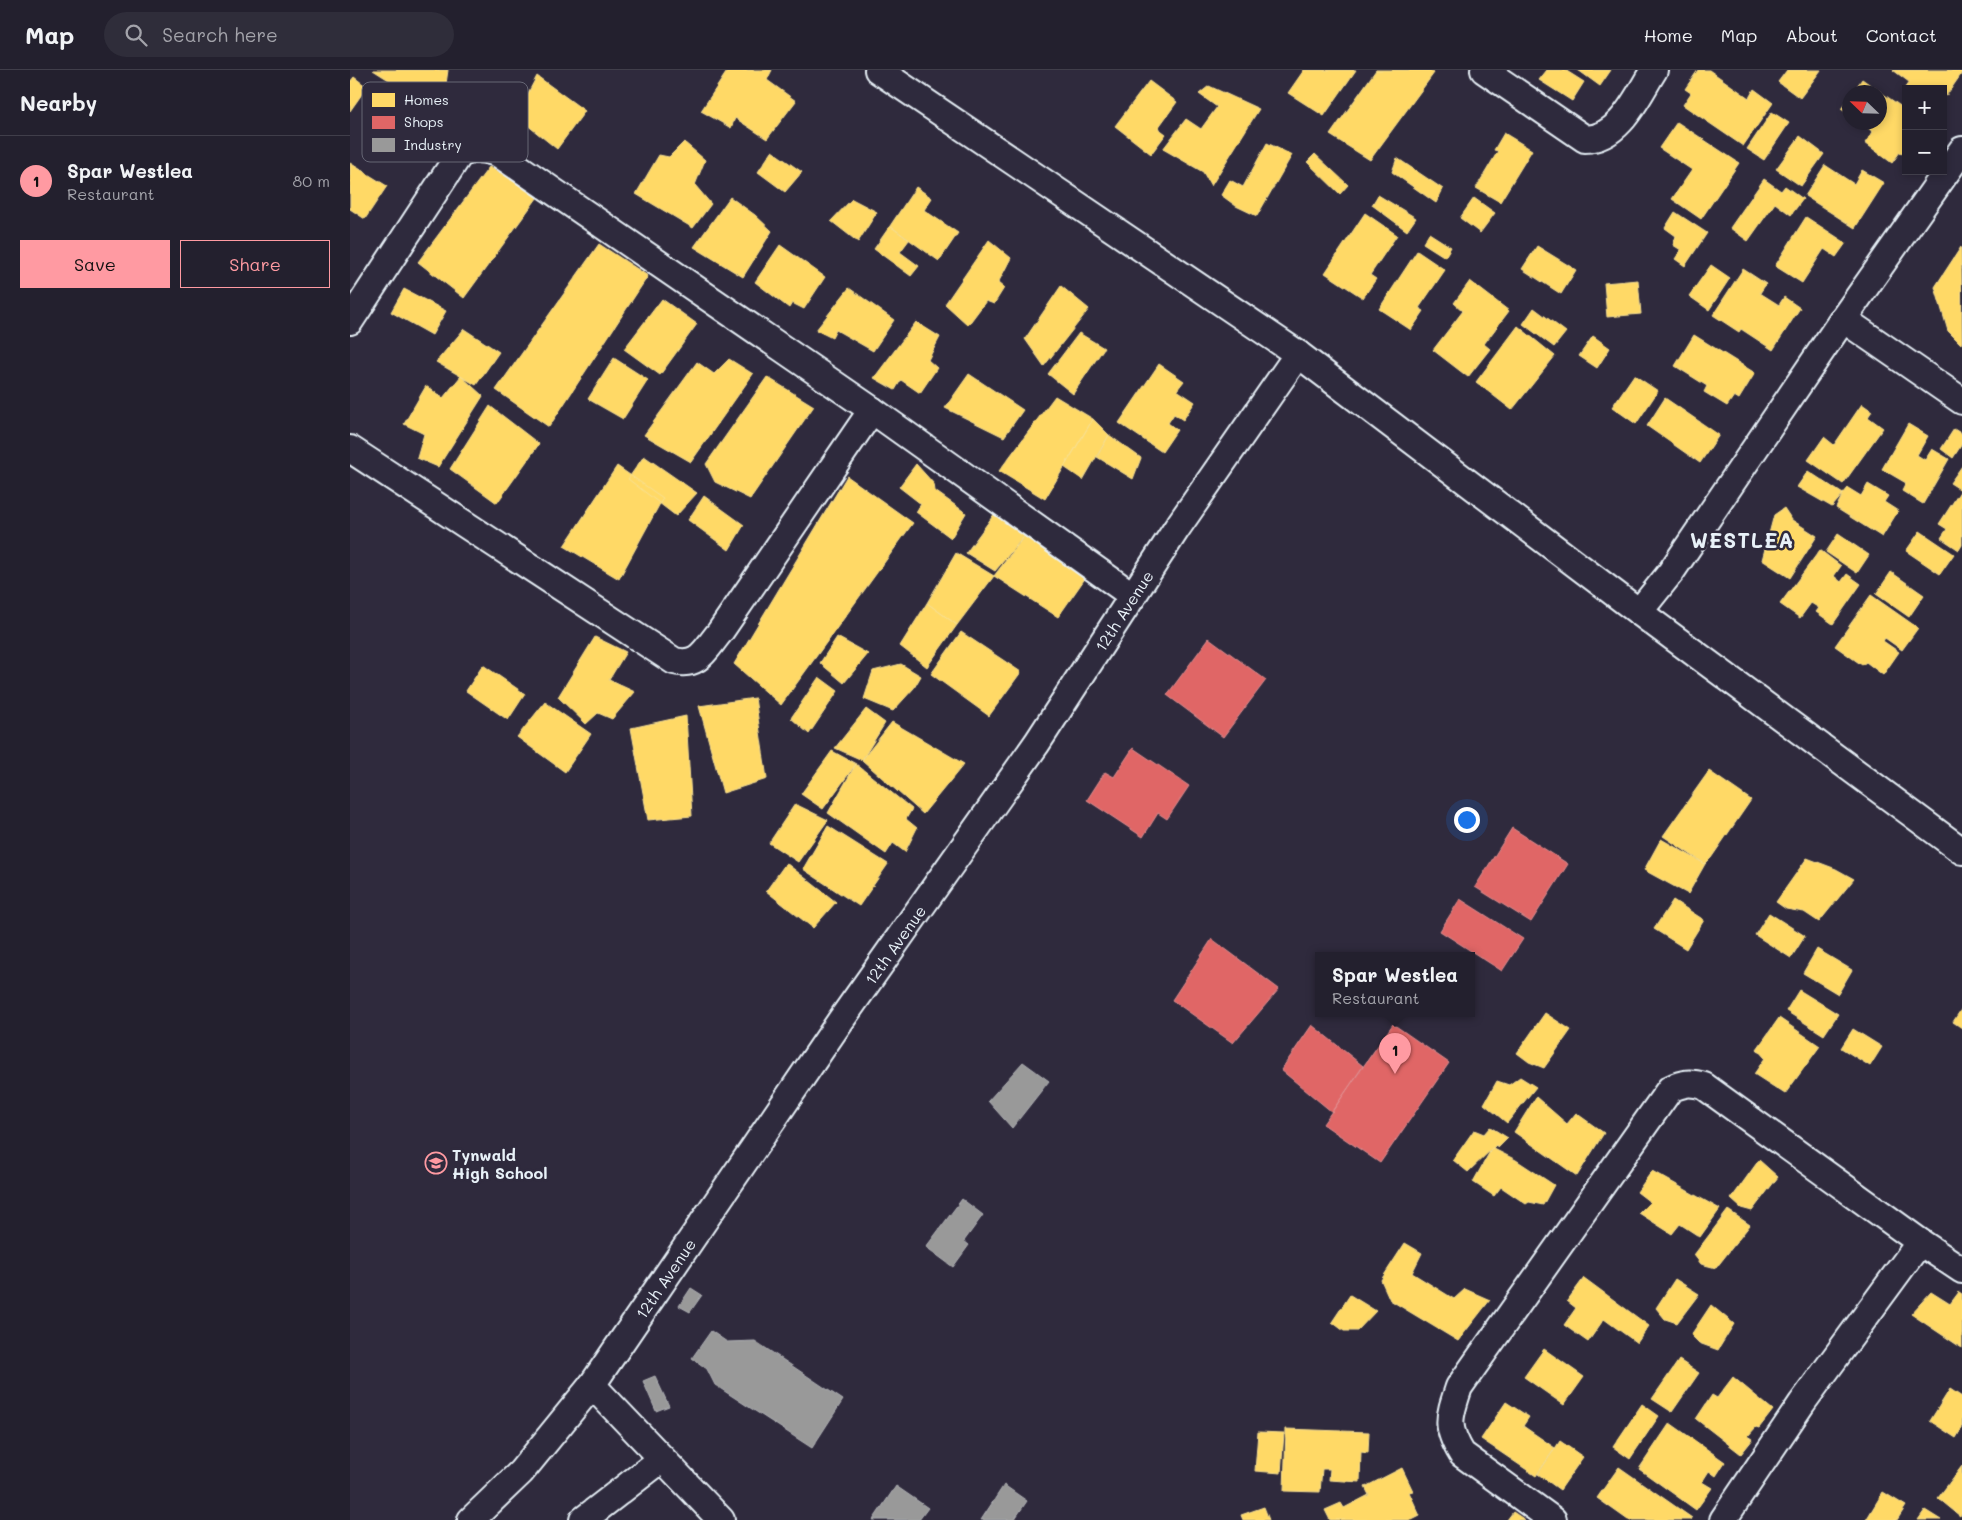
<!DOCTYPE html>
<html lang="en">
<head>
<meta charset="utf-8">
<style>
  body { margin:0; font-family:Mali,sans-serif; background:#2f2d3a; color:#f1f3f6 }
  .controls { position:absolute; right:15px; top:15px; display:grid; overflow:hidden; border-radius:0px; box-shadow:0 2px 8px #0003 }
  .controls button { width:45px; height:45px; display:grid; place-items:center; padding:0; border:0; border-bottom:1px solid #403e4a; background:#23202e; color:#f1f3f6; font:25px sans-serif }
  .compass { position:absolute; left:1492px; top:15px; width:45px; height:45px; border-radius:50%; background:#23202e; box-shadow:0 2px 8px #0003; rotate:293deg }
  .you { position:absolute; left:1116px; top:749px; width:18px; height:18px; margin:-12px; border:4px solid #fff; border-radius:50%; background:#1a73e8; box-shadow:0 0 0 8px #1a73e833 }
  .badge { display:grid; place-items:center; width:32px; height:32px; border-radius:50%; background:#ff9aa2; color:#111; font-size:16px; font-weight:700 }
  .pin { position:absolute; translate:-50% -41px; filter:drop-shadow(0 1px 2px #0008) }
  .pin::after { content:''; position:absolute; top:26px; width:18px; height:15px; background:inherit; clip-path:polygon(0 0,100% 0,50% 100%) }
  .popup { position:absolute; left:965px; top:882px; width:160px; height:65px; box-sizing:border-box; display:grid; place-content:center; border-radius:0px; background:#23202e; filter:drop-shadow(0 1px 4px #0005); font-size:16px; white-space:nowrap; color:#a3a3aa }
  .popup b { font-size:19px; color:#f1f3f6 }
  .popup::after { content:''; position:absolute; left:50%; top:100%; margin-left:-10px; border:10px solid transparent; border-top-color:#23202e }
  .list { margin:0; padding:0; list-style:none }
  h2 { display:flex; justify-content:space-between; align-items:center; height:65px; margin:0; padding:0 20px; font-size:21px }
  h2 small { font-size:16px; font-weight:400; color:#a3a3aa }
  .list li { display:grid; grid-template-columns:32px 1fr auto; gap:15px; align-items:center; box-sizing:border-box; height:90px; padding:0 20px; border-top:1px solid #403e4a }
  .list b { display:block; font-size:19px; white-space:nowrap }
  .list p { margin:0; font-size:16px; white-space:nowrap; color:#a3a3aa }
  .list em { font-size:16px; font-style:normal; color:#a3a3aa }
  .actions { display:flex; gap:10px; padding:15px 20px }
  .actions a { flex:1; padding:11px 0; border:1px solid #ff9aa2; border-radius:0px; text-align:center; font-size:18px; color:#ff9aa2 }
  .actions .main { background:#ff9aa2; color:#111 }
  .icon { flex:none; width:28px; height:28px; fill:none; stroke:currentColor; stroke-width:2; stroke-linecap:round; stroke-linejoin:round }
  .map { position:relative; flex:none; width:1612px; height:1450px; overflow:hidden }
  header { display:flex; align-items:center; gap:30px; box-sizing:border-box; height:70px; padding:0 25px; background:#23202e; border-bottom:1px solid #403e4a }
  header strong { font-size:24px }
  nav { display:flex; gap:28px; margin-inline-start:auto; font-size:18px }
  .search { width:350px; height:45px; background:#2f2d3a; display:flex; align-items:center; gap:12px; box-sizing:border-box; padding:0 18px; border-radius:28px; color:#a3a3aa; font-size:19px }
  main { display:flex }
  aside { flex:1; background:#23202e }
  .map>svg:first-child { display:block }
</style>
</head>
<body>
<header>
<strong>Map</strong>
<div class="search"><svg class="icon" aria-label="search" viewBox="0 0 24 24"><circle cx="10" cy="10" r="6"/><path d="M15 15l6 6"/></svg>Search here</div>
<nav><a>Home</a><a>Map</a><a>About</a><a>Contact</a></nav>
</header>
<main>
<aside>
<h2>Nearby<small></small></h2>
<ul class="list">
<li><span class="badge">1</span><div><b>Spar Westlea</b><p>Restaurant</p></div><em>80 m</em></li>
</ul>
<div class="actions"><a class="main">Save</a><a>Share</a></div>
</aside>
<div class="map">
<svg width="1612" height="1450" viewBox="0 0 1612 1450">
  <rect width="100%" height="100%" fill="#2f2a3d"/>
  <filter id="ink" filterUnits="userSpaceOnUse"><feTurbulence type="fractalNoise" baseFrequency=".02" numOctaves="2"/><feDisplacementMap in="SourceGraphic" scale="10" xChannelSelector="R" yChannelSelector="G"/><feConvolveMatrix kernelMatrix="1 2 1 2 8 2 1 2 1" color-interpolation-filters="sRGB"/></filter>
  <g filter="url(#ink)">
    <path fill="#ffd966" stroke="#f8e092" d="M 23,0 L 98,0 L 95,21 L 83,38 Z
      M 378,0 L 422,0 L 417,10 L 446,31 L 417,69 L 385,48 L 381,58 L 351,41 Z
      M 954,0 L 1006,0 L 974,46 L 938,23 Z
      M 1026,0 L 1080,0 L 1084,3 L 1020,90 L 980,65 Z
      M 1197,0 L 1215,0 L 1234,12 L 1222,31 L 1189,10 Z
      M 1228,0 L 1261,0 L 1250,16 Z
      M 1348,0 L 1359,0 L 1399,28 L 1404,19 L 1423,33 L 1393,76 L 1333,35 L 1341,23 L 1335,19 Z
      M 1437,0 L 1471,0 L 1450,28 L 1428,12 Z
      M 1543,0 L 1612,0 L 1612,3 L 1596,26 L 1593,24 L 1593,19 L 1556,19 L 1556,21 L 1554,19 L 1559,12 Z
      M 187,6 L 235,41 L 207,79 L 166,46 Z
      M 4,7 L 17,17 L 0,41 L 0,12 Z
      M 1512,9 L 1556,40 L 1556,82 L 1554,85 L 1550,82 L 1542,93 L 1515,73 L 1523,62 L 1510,52 L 1530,52 L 1530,22 L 1503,22 Z
      M 799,11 L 827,32 L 808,58 L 816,64 L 801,84 L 765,56 Z
      M 859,16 L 909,39 L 861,116 L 853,102 L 813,79 L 836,49 L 851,59 L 867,37 L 849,24 Z
      M 1500,27 L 1500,45 L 1491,39 Z
      M 1422,42 L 1439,53 L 1414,90 L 1397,79 Z
      M 1327,52 L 1389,93 L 1351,149 L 1322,129 L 1342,100 L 1309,78 Z
      M 1154,63 L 1182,80 L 1150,132 L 1126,118 L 1148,81 L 1144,80 Z
      M 1450,66 L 1474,84 L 1451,116 L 1426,99 Z
      M 334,72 L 355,90 L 345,115 L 361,134 L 343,158 L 286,124 L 309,85 L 319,87 Z
      M 917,73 L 942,85 L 907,146 L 886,136 L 871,125 L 880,110 L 893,117 Z
      M 422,81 L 452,102 L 435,122 L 408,102 Z
      M 965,84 L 998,115 L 990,124 L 957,92 Z
      M 1047,88 L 1093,119 L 1086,133 L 1042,102 Z
      M 0,93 L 37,116 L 15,149 L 0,139 Z
      M 1475,95 L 1504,114 L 1512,100 L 1534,113 L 1505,158 L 1455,126 Z
      M 139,97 L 190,124 L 114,228 L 68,192 Z
      M 1414,109 L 1431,121 L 1435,116 L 1453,129 L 1441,145 L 1425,133 L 1398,171 L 1380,158 Z
      M 566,117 L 582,128 L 574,140 L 608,163 L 589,191 L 540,156 Z
      M 1028,125 L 1066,148 L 1057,161 L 1022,135 Z
      M 380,127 L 405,145 L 422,161 L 393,207 L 344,177 Z
      M 1124,128 L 1145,143 L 1130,163 L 1110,148 Z
      M 502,129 L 527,142 L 508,172 L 481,151 Z
      M 1325,142 L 1357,163 L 1335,196 L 1325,189 L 1331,180 L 1323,175 L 1326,166 L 1315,158 Z
      M 1015,143 L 1047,165 L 1020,205 L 1026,209 L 1013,228 L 975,203 Z
      M 1456,147 L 1496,173 L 1486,187 L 1474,179 L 1452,213 L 1425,196 Z
      M 540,156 L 559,170 L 550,182 L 569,196 L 561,206 L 524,179 Z
      M 1079,163 L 1101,177 L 1095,187 L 1073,173 Z
      M 639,170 L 661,188 L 648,213 L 654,218 L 644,234 L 636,231 L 618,255 L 595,234 Z
      M 249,174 L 298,206 L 199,357 L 146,320 Z
      M 430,175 L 475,207 L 454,239 L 442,233 L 439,238 L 405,212 Z
      M 1187,176 L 1226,200 L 1211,224 L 1172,199 Z
      M 1611,177 L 1612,272 L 1611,274 L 1598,261 L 1585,217 Z
      M 1067,181 L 1095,200 L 1069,238 L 1074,241 L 1061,260 L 1029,239 Z
      M 1361,195 L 1380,208 L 1359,240 L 1339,226 Z
      M 1393,199 L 1416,214 L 1410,223 L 1429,235 L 1434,227 L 1450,238 L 1423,280 L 1391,259 L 1389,262 L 1363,245 Z
      M 1288,210 L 1291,244 L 1257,247 L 1254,213 Z
      M 1120,211 L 1159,241 L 1134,274 L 1140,279 L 1118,307 L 1083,280 L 1113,241 L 1104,233 Z
      M 711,216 L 739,239 L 694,296 L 675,269 Z
      M 499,218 L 544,250 L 523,281 L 486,260 L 482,268 L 466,260 Z
      M 54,219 L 96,241 L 82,265 L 41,242 Z
      M 312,229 L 347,254 L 310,305 L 274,279 Z
      M 1184,238 L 1216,262 L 1204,277 L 1173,254 Z
      M 566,252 L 590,267 L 578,290 L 587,298 L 570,323 L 551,310 L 545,320 L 524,308 Z
      M 1168,256 L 1205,286 L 1162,340 L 1126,312 Z
      M 114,259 L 149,282 L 126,315 L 86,292 Z
      M 729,263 L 754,278 L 723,324 L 698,304 Z
      M 1344,265 L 1405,303 L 1389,329 L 1384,326 L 1377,336 L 1354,322 L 1357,316 L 1325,296 Z
      M 1243,266 L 1260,278 L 1247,298 L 1229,286 Z
      M 264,288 L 298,310 L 273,349 L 238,329 Z
      M 379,289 L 403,304 L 341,392 L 294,365 L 347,292 L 364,304 Z
      M 809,294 L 834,311 L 827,320 L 845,332 L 833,350 L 824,344 L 818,353 L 827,360 L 812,382 L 769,353 Z
      M 619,304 L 673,340 L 654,367 L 595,338 Z
      M 1284,305 L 1308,321 L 1286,354 L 1262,337 Z
      M 111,306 L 133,326 L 88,397 L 67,388 L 74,364 L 54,354 L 76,316 L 93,328 Z
      M 417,307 L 464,336 L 400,429 L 365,412 L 356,394 Z
      M 705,326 L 743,349 L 695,429 L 649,401 Z
      M 1315,328 L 1369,365 L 1350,393 L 1297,356 Z
      M 1512,334 L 1522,341 L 1518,347 L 1533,358 L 1493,414 L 1458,390 L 1474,367 L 1484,375 Z
      M 140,336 L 189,374 L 147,433 L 100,399 Z
      M 743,349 L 759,365 L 733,410 L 714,397 Z
      M 1558,354 L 1578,366 L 1567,385 L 1575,390 L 1582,379 L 1599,389 L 1573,434 L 1552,421 L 1556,413 L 1532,399 Z
      M 1604,359 L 1612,364 L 1612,374 L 1603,388 L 1591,379 Z
      M 759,365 L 791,388 L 783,409 L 747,387 Z
      M 294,386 L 347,423 L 326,446 L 278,409 Z
      M 566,394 L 584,414 L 585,421 L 616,443 L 601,468 L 566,442 L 571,434 L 549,417 Z
      M 267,396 L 313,428 L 269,509 L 214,476 Z
      M 1612,396 L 1612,475 L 1609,480 L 1591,468 L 1597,459 L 1589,454 L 1611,420 L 1600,413 Z
      M 1458,401 L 1493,424 L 1482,437 L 1447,417 Z
      M 497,406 L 563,453 L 431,635 L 384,594 Z
      M 1518,414 L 1538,426 L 1534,432 L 1548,441 L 1532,467 L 1486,438 L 1493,424 L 1498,418 L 1511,426 Z
      M 354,426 L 394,455 L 379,480 L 338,450 Z
      M 1434,438 L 1442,450 L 1467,466 L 1440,508 L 1412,490 L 1424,445 Z
      M 645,443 L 676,464 L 645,501 L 616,483 Z
      M 1570,461 L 1604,484 L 1590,504 L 1556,481 Z
      M 676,464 L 736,507 L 708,547 L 644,506 Z
      M 1488,464 L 1519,485 L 1507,503 L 1476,482 Z
      M 1470,480 L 1491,496 L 1484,506 L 1491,512 L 1497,504 L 1511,514 L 1483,554 L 1466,542 L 1469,538 L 1461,533 L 1450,548 L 1430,534 Z
      M 606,483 L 644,506 L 607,555 L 577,533 Z
      M 1541,502 L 1574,525 L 1559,547 L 1526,524 Z
      M 1521,525 L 1568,558 L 1552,580 L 1535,568 L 1533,571 L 1549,582 L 1533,605 L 1516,592 L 1512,595 L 1485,576 Z
      M 577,533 L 607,555 L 577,597 L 550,576 Z
      M 611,562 L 671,602 L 639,646 L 581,604 Z
      M 245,567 L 276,582 L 259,610 L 285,622 L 262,649 L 248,643 L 236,654 L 208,627 Z
      M 487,567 L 518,584 L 494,613 L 470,593 Z
      M 551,594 L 571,606 L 564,618 L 543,641 L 514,629 L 523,601 Z
      M 133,595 L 175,624 L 158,650 L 116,621 Z
      M 469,607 L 488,621 L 459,664 L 441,648 Z
      M 405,628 L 417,709 L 373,723 L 349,636 Z
      M 195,632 L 241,664 L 215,702 L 167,667 Z
      M 516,639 L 535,653 L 512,690 L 485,678 Z
      M 336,646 L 342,746 L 298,750 L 281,658 Z
      M 542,652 L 614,694 L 573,744 L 512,690 Z
      M 482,681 L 506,694 L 473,739 L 451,724 Z
      M 506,694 L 562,739 L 556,749 L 567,758 L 555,782 L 543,773 L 536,784 L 478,743 Z
      M 1359,701 L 1401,730 L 1361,788 L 1355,794 L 1313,766 Z
      M 445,734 L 478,750 L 448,792 L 419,773 Z
      M 478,756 L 538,794 L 509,836 L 453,799 Z
      M 1311,769 L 1355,794 L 1338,824 L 1294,800 Z
      M 1457,788 L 1486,799 L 1504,809 L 1469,852 L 1454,842 L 1436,839 L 1426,832 Z
      M 436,793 L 486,832 L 463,858 L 416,821 Z
      M 1323,830 L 1354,850 L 1336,879 L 1304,859 Z
      M 1419,843 L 1455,866 L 1441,888 L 1405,865 Z
      M 1467,879 L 1502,900 L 1488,924 L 1453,903 Z
      M 1449,920 L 1488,944 L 1474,965 L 1436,941 Z
      M 1612,938 L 1612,958 L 1603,952 Z
      M 1195,943 L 1221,960 L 1194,998 L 1179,992 L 1167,983 Z
      M 1429,948 L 1470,976 L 1435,1024 L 1404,1004 L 1415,988 L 1407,979 Z
      M 1503,959 L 1532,977 L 1520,996 L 1491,978 Z
      M 1170,1007 L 1186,1017 L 1157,1053 L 1134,1034 L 1147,1011 L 1159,1015 Z
      M 1186,1027 L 1217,1054 L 1226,1043 L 1254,1063 L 1227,1106 L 1164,1062 Z
      M 1140,1057 L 1158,1068 L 1148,1078 L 1146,1075 L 1118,1102 L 1103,1090 L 1124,1060 L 1134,1064 Z
      M 1142,1078 L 1166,1090 L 1204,1115 L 1193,1135 L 1179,1132 L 1176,1134 L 1151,1117 L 1144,1126 L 1123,1112 Z
      M 1409,1090 L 1428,1107 L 1402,1141 L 1391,1138 L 1381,1129 Z
      M 1302,1101 L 1370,1139 L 1350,1167 L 1330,1154 L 1322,1164 L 1289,1143 L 1300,1132 L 1287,1122 Z
      M 1378,1140 L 1400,1155 L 1366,1198 L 1351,1194 L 1344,1185 Z
      M 1055,1173 L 1072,1183 L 1062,1203 L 1104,1229 L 1115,1219 L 1140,1230 L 1108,1271 L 1040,1230 L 1031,1210 Z
      M 1234,1208 L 1299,1256 L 1287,1273 L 1254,1249 L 1238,1272 L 1214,1255 L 1226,1238 L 1217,1231 Z
      M 1325,1209 L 1349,1224 L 1327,1253 L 1315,1249 L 1306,1238 Z
      M 1581,1222 L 1600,1234 L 1609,1222 L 1612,1224 L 1612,1278 L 1561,1244 Z
      M 1000,1225 L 1026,1241 L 1007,1261 L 994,1261 L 982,1252 Z
      M 1361,1235 L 1384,1254 L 1368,1280 L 1349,1273 L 1341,1265 Z
      M 1194,1279 L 1234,1307 L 1214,1335 L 1174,1307 Z
      M 1329,1290 L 1349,1303 L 1322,1342 L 1302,1329 Z
      M 1383,1307 L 1423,1340 L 1409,1358 L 1406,1357 L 1398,1366 L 1403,1369 L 1391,1384 L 1346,1349 L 1362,1325 L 1367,1328 Z
      M 1600,1319 L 1612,1327 L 1612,1358 L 1606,1368 L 1580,1351 Z
      M 1156,1332 L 1179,1347 L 1173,1356 L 1205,1378 L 1186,1406 L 1131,1369 Z
      M 1292,1334 L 1309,1346 L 1280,1389 L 1263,1377 Z
      M 1320,1353 L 1375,1392 L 1366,1406 L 1359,1401 L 1352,1412 L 1362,1418 L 1346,1440 L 1289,1399 Z
      M 936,1359 L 1019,1362 L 1018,1383 L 1011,1382 L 1010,1412 L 979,1410 L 980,1399 L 972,1399 L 970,1422 L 934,1421 Z
      M 908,1362 L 934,1363 L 931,1403 L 905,1401 Z
      M 1210,1371 L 1233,1387 L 1210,1420 L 1188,1404 Z
      M 1612,1396 L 1612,1443 L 1610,1446 L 1588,1428 Z
      M 1269,1397 L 1342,1448 L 1341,1450 L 1278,1450 L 1247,1428 Z
      M 1052,1398 L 1063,1421 L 1059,1422 L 1070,1446 L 1062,1450 L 980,1450 L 975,1440 L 991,1433 L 994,1438 L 1019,1425 L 1015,1417 Z
      M 1533,1422 L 1556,1436 L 1547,1450 L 1516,1450 Z
      M 914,1437 L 919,1450 L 893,1450 L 891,1445 Z
      M 1575,1440 L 1591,1450 L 1568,1450 Z
      M 1163,1442 L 1175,1450 L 1157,1450 Z"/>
    <path fill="#e06666" stroke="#e29092" d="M 859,568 L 916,610 L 873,667 L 817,625 Z
      M 783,678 L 839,716 L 817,749 L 808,743 L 793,767 L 737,730 L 755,702 L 764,707 Z
      M 1162,758 L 1218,794 L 1181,852 L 1125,817 Z
      M 1110,829 L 1173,869 L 1152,901 L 1090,861 Z
      M 862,869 L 929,919 L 883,973 L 822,930 Z
      M 1043,954 L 1099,993 L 1030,1093 L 973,1054 Z
      M 962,955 L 1013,996 L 982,1042 L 931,1000 Z"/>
    <path fill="#999" stroke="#b1b3b6" d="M 673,992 L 699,1011 L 662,1058 L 638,1031 Z
      M 612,1129 L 633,1145 L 614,1171 L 619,1175 L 603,1197 L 576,1177 Z
      M 341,1218 L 352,1225 L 340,1242 L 329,1236 Z
      M 361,1261 L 377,1272 L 405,1271 L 493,1330 L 462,1378 L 365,1315 L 357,1299 L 342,1288 Z
      M 305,1306 L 319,1336 L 306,1341 L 293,1311 Z
      M 654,1415 L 677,1431 L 664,1450 L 631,1450 Z
      M 546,1416 L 578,1438 L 569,1450 L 523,1450 Z"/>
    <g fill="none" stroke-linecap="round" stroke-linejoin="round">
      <g stroke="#e8f1f8" stroke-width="30">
        <g id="minor">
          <path d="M 528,0 L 948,284 L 1289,542 L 1612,781"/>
          <path d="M 1134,0 L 1235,69 C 1270,69 1288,25 1304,0"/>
          <path d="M 1493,249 L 1612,331"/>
          <path d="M 0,251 L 109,85 C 123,77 134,78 149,84 L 522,340 L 783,526"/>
          <path d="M 0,379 L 324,591 C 349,597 355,580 370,562 L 522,340"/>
          <path d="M 1289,542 L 1321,502 L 1493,249 L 1612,80"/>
          <path d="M 242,1315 L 371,1450"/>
          <path id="s1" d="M 121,1450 L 171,1402 L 242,1315 L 491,950 L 687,673 L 827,458 L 948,284"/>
          <path d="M 233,1450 L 312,1389"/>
          <path d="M 1203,1450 L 1112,1384 C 1095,1356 1099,1347 1109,1317 L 1320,1019 C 1333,1013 1340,1012 1354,1016 L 1570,1172 L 1612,1200"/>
          <path d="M 1373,1450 L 1452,1333 L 1570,1172"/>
        </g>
      </g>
      <use href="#minor" stroke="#2f2a3d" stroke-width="26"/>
    </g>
  </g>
  <defs>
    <g id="school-ring" transform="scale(1.125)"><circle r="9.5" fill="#2f2a3d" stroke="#ff9aa2" stroke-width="1.5"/><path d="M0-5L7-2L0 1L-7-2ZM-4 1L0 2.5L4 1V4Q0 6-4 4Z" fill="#ff9aa2"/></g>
  </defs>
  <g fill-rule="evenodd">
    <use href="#school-ring" x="86" y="1093"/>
  </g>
  <g text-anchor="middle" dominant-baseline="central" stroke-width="5" stroke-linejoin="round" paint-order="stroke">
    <g font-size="16" fill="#e8f1f8" stroke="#2f2a3d">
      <text stroke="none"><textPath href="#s1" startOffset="1121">12th Avenue</textPath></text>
      <text stroke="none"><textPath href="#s1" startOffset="716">12th Avenue</textPath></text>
      <text stroke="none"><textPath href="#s1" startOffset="311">12th Avenue</textPath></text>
    </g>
    <g font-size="16" font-weight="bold" fill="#e8f1f8" stroke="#2f2a3d" text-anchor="start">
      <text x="102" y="1084">Tynwald<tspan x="102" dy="18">High School</tspan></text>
    </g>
    <g font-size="21" font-weight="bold" letter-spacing="1" fill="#e8f1f8" stroke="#2f2a3d">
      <text x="1392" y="469">WESTLEA</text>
    </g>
  </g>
  <rect x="12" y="12" width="166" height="80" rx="8" fill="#2f2a3d" stroke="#666675" stroke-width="1"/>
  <rect x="22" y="23" width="23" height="14" fill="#ffd966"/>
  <rect x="22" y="46" width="23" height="13" fill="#e06666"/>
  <rect x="22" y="68" width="23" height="14" fill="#999"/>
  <g font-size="14" fill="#e8f1f8">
    <text x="54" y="35">Homes</text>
    <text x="54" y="57">Shops</text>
    <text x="54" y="80">Industry</text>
  </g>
</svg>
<div class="controls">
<button>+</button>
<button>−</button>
</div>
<svg class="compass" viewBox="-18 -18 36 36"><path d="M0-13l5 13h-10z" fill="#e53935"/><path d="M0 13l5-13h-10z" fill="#a3a3aa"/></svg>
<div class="you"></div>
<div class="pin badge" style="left:1045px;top:1004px">1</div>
<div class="popup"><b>Spar Westlea</b>Restaurant</div>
</div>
</main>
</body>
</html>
